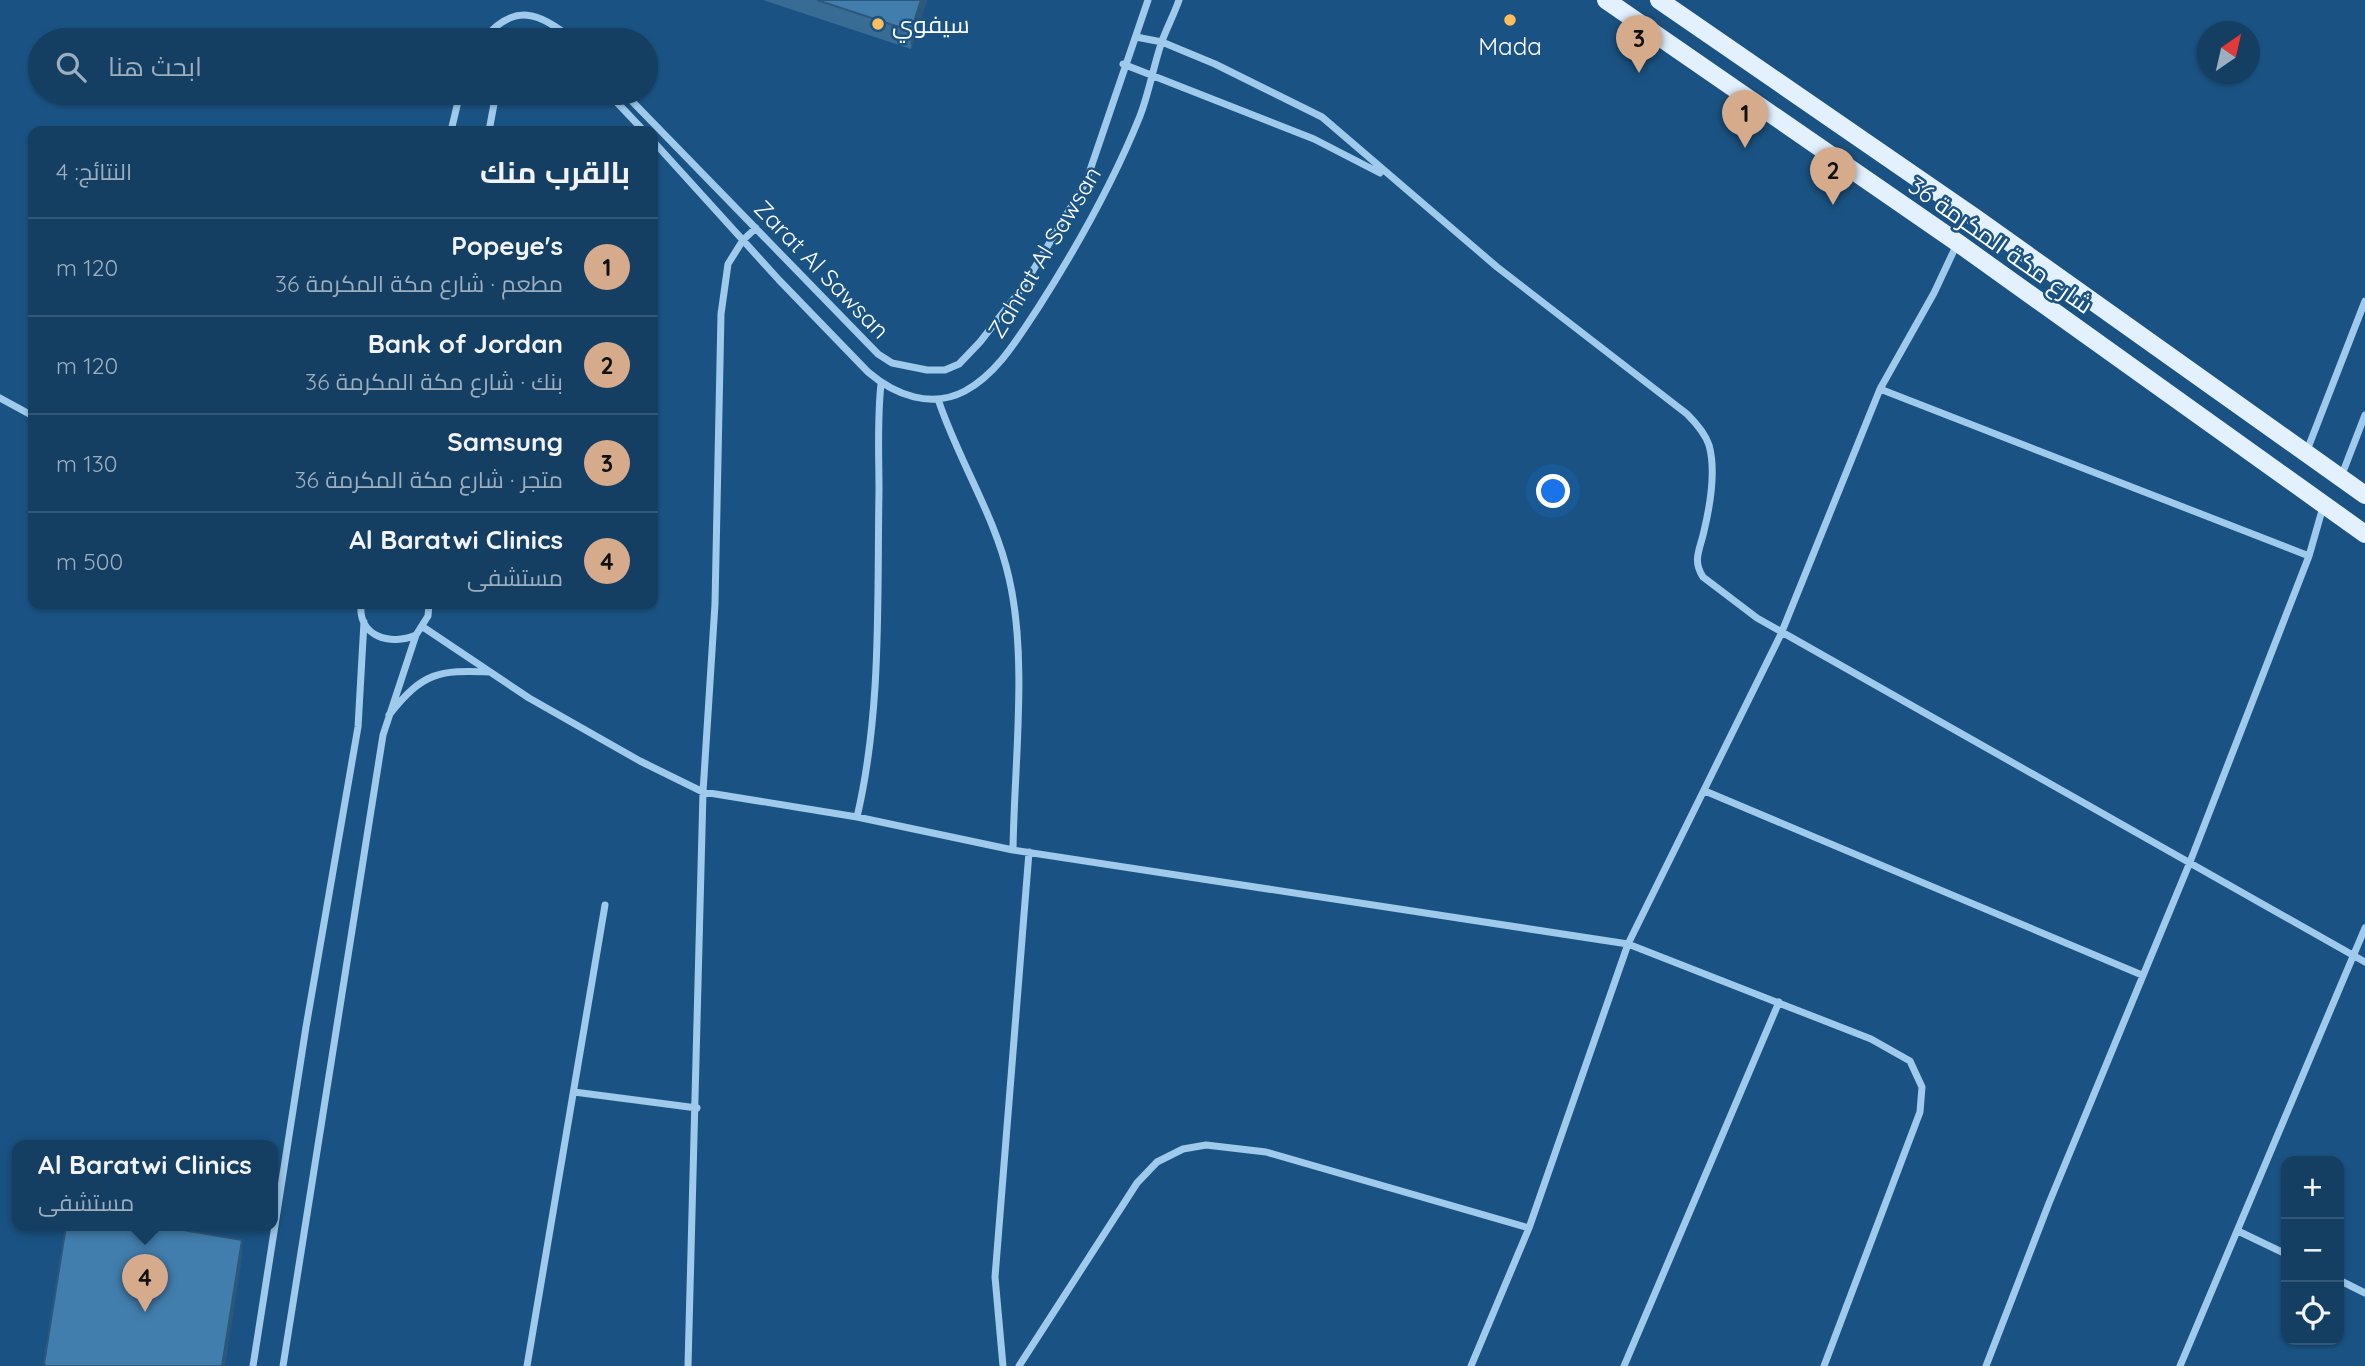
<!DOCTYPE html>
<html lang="ar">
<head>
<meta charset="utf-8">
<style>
  body { margin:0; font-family:Quicksand,Cairo,sans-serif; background:#1d4568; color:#f1f3f6; direction:rtl }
  .controls { position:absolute; right:21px; bottom:21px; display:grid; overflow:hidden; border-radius:14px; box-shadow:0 2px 5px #0004 }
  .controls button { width:63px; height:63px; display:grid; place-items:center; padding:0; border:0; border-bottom:2px solid #335777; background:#143e62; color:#f1f3f6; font:35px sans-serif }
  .compass { position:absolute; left:2197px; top:21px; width:63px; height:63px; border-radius:50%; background:#143e62; box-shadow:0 2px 5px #0004; rotate:34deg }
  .you { position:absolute; left:1554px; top:492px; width:24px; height:24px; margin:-18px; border:5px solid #fff; border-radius:50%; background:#1a73e8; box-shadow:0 0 0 10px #1a73e833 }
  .badge { display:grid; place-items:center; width:46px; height:46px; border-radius:50%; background:#d6ab8b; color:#111; font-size:23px; font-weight:700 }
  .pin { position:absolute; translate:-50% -58px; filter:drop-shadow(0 2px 4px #0008) }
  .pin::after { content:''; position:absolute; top:37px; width:24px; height:21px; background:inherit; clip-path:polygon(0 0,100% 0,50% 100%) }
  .popup { position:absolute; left:12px; top:1140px; width:266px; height:91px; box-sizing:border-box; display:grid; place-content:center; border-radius:14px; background:#143e62; filter:drop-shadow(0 2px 5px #0005); font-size:23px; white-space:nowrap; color:#9daebe }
  .popup b { font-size:26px; color:#f1f3f6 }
  .popup::after { content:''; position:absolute; left:50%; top:100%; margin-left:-14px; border:14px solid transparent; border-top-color:#143e62 }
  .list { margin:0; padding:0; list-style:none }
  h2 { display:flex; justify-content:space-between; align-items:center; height:91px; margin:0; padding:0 28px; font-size:30px }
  h2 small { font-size:23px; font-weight:400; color:#9daebe }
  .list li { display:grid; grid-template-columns:46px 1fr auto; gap:21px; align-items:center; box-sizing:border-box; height:98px; padding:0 28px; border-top:2px solid #335777 }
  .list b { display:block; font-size:26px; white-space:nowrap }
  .list p { margin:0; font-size:23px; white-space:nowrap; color:#9daebe }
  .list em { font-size:23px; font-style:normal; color:#9daebe }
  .icon { flex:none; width:38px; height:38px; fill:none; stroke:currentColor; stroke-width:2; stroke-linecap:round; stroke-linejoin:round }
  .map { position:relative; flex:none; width:2365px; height:1366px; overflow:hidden; direction:ltr }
  .search { position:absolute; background:#143e62; box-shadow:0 2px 5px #0004; left:28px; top:28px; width:630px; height:77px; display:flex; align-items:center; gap:18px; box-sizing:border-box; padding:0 24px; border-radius:38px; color:#9daebe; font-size:26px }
  .panel { position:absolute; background:#143e62; box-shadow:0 2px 5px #0004; left:28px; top:126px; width:630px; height:483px; border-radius:14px; direction:rtl }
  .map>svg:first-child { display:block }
</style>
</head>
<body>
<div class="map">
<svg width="2365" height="1366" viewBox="0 0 2365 1366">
  <rect width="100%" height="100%" fill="#1a5383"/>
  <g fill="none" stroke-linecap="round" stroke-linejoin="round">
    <path stroke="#9fcaeb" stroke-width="7" d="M 1136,37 L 1162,42 L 1215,64 L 1322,117 L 1497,267 L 1687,414 C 1696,423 1705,433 1709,445 C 1716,470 1710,506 1704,531 C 1700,550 1692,560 1703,577 L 1757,618 L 2365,962
      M 483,40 C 514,2 540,12 573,40
      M 533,40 L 546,37 L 554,40
      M 1123,64 L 1314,139 L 1380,173
      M 608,93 L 644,131
      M 624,93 L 878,354 L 892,363 L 927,370 L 945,370 L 959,364 L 980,342 L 1023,287 L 1086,182 L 1148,0
      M 451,131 L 460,93
      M 489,131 L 496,93
      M 653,141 L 779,280 L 868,372 C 895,395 931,409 965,391 C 998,373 1018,338 1038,308 C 1077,247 1113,183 1140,116 C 1149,93 1153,68 1161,44 C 1166,29 1174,15 1179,0
      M 1880,389 L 2309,556
      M 0,398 L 33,416
      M 938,399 C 958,460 995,515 1009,578 C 1028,659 1014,766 1013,850
      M 2306,453 L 2365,301
      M 2341,477 L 2365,415
      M 361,604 C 358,637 391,646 416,635 L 428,616 L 429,604
      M 423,627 L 529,698 L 640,761 L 703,792 L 857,817 L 1013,850 L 1628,944 L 1871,1039 L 1910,1061 L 1922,1087 L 1920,1112 L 1824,1366
      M 389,715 C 423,672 438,670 490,672
      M 1705,791 L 2142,975
      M 857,817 C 882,710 877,600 879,491 C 879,455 877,420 881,384
      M 574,1092 L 697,1108
      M 2238,1231 L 2286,1254
      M 2339,1280 L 2365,1293
      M 253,1366 L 306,1027 L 358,727 L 364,622
      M 283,1366 L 383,735 L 416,635
      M 527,1366 L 605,905
      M 688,1366 L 703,792 L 715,604 L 721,314 L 728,264 L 743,240 L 756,228
      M 1003,1366 L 995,1277 L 1029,852
      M 1019,1366 L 1137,1183 L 1157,1162 L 1183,1149 L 1206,1145 L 1266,1152 L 1529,1228
      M 1471,1366 L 1529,1228 L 1628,944 L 1781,634 L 1880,389 L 1934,293 L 1957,244
      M 1624,1366 L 1779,1002
      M 1986,1366 L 2049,1203 L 2190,862 L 2309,556 L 2323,507
      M 2180,1366 L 2365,928"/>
    <path stroke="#e3f1ff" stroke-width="18" d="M 1606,0 L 1958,243 L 2365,534
      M 1659,0 L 1974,217 L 2365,495"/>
  </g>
  <path fill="#396c95" d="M 763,0 L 927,0 L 911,49 Z"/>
  <path fill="#2e5879" d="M 921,0 L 927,0 L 911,49 L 911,31 Z
    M 242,1240 L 242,1257 L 225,1366 L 222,1366 Z"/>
  <path fill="#427ead" stroke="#2e5879" stroke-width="2" d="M 817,0 L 921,0 L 911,31 Z
    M 66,1226 L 160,1226 L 242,1240 L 222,1366 L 46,1366 L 44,1364 Z"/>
  <g fill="#febd5a" stroke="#1a5383" stroke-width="2.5">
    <circle cx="1510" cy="20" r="7"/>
    <circle cx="878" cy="24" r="7"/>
  </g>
  <g text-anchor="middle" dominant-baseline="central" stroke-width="5" stroke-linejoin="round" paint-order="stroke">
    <g font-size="24" fill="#fff" stroke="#1a5383" text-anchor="start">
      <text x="892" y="24">سيفوي</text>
      <text x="1510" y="46" text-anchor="middle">Mada</text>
    </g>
    <g font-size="24" fill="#fff" stroke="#1a5383">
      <text transform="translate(2001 245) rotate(35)">شارع مكة المكرمة 36</text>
      <text transform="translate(1044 252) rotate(-59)">Zahrat Al Sawsan</text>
      <text transform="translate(822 269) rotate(46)">Zarat Al Sawsan</text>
    </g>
  </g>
</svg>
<div class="controls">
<button>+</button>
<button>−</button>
<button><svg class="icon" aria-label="locate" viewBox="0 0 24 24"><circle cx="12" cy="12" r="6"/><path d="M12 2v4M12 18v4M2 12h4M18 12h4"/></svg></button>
</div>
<svg class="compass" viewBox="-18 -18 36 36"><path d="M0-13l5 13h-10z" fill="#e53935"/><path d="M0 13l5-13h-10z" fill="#9daebe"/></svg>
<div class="you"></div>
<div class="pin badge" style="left:1745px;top:148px">1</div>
<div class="pin badge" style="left:1833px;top:205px">2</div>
<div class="pin badge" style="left:1639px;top:73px">3</div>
<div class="pin badge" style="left:145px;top:1312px">4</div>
<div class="popup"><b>Al Baratwi Clinics</b>مستشفى</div>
<div class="search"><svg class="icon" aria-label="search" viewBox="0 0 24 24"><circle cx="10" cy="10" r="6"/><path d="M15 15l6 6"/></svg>ابحث هنا</div>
<section class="panel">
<h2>بالقرب منك<small>النتائج: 4</small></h2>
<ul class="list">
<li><span class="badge">1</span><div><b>Popeye's</b><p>مطعم · شارع مكة المكرمة 36</p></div><em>120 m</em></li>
<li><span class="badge">2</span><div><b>Bank of Jordan</b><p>بنك · شارع مكة المكرمة 36</p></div><em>120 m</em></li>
<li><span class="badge">3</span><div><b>Samsung</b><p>متجر · شارع مكة المكرمة 36</p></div><em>130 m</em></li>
<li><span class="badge">4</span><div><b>Al Baratwi Clinics</b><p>مستشفى</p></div><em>500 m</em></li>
</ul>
</section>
</div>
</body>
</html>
